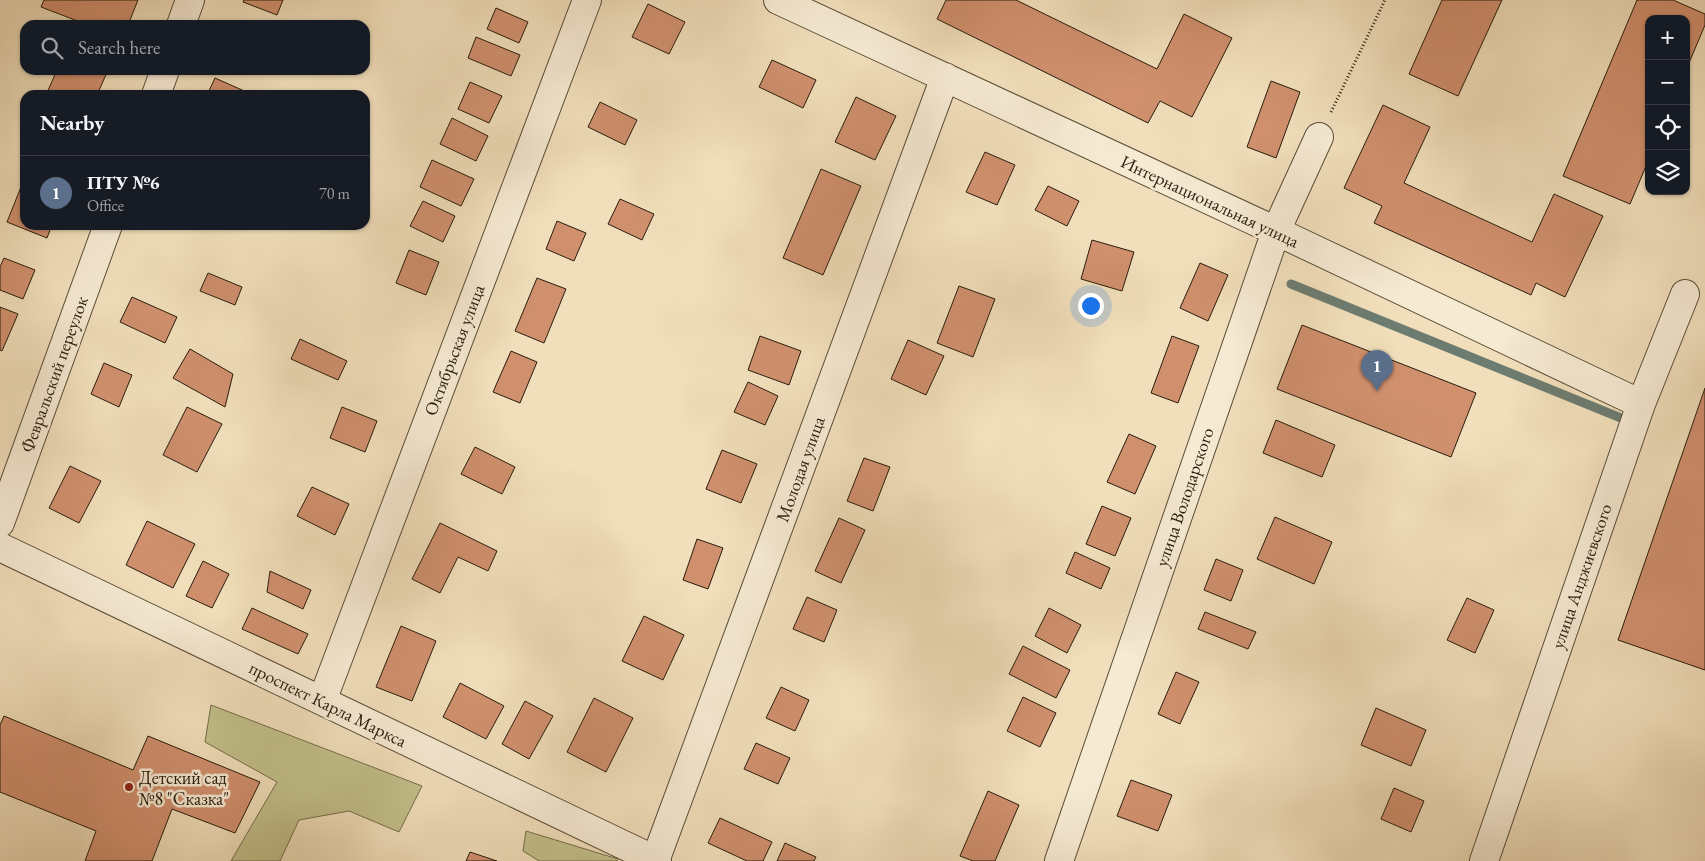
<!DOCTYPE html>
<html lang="en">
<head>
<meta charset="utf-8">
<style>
  body { margin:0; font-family:"EB Garamond",serif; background:#20242c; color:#f1f3f6 }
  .controls { position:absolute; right:15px; top:15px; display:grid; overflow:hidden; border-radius:10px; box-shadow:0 1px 4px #0004 }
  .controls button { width:45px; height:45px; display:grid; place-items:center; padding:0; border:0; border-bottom:1px solid #363941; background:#171b24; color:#f1f3f6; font:25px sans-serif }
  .you { position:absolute; left:1090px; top:305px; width:18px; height:18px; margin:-12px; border:4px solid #fff; border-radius:50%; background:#1a73e8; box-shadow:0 0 0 8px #1a73e833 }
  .badge { display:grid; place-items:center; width:32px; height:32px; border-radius:50%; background:#c59692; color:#fff; font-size:16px; font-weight:700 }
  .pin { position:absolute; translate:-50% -41px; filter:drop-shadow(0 1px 2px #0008) }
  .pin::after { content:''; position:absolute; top:26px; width:18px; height:15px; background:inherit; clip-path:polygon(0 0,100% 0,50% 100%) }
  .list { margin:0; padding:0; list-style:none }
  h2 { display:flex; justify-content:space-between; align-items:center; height:65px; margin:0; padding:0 20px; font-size:21px }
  h2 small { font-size:16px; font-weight:400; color:#9ea1a6 }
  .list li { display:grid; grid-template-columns:32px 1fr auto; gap:15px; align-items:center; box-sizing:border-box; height:75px; padding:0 20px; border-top:1px solid #363941 }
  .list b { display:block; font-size:19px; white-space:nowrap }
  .list p { margin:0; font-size:16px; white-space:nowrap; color:#9ea1a6 }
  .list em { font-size:16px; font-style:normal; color:#9ea1a6 }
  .icon { flex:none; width:28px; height:28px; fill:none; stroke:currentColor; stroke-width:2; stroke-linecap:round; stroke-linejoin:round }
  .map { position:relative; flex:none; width:1705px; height:861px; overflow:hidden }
  .search { position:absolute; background:#171b24; box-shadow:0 1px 4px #0004; left:20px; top:20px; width:350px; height:55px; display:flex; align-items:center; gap:12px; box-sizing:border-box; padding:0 18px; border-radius:15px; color:#9ea1a6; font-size:19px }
  .panel { position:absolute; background:#171b24; box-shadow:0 1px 4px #0004; left:20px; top:90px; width:350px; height:140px; border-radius:15px }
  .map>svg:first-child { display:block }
</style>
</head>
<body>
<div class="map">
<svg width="1705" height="861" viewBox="0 0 1705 861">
  <rect width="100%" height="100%" fill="#f1dfbb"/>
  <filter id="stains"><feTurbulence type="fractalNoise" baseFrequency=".004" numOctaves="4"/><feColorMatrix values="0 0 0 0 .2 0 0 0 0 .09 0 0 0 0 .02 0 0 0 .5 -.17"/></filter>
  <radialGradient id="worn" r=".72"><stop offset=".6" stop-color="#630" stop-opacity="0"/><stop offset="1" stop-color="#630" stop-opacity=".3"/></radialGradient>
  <path fill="#c2c08b" stroke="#756e4c" d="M 211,705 L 422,786 L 399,832 L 349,811 L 299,820 L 280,861 L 231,861 L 277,782 L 205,742 Z
    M 526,831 L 618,859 L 617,861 L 539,861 L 523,851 Z"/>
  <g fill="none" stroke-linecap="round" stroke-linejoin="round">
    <path stroke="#6d7c71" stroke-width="9" d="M 1291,284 L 1621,418"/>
  </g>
  <path fill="#d0906e" stroke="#281c0d" d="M 44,0 L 138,0 L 128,25 L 88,25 L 41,7 Z
    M 244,0 L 283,0 L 277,15 L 243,2 Z
    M 946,0 L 1016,0 L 1157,69 L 1184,14 L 1232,38 L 1192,117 L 1160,101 L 1148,123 L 937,19 Z
    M 1442,0 L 1502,0 L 1458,96 L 1409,74 Z
    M 1637,0 L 1673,0 L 1705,14 L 1705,25 L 1686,70 L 1686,19 L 1649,19 L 1649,159 L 1630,204 L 1563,176 Z
    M 648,4 L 685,22 L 669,54 L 632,37 Z
    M 496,8 L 528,22 L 519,43 L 487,29 Z
    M 476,37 L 520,55 L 511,76 L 468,58 Z
    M 772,60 L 816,80 L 803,108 L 759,87 Z
    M 57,70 L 108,70 L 97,95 L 46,95 Z
    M 215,78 L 251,94 L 250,95 L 207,95 Z
    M 1271,81 L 1300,92 L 1276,158 L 1247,147 Z
    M 470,82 L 502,96 L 489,123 L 458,109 Z
    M 856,97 L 896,116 L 875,160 L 835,142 Z
    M 600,102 L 637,120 L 625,145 L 588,127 Z
    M 1383,105 L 1430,127 L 1404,183 L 1532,242 L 1554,194 L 1603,216 L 1565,297 L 1536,283 L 1531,295 L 1374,223 L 1382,206 L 1344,188 Z
    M 452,118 L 488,136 L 476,161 L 440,144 Z
    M 985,152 L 1015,165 L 997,205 L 966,192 Z
    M 432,160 L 474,179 L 461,206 L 420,187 Z
    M 821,169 L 861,186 L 823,275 L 783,258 Z
    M 1048,186 L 1079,201 L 1067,226 L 1035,210 Z
    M 21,187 L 25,188 L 25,225 L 52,225 L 47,238 L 7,222 Z
    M 620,199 L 654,214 L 642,240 L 608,224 Z
    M 423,201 L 455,216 L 443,242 L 410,226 Z
    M 557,221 L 586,233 L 574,261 L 546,249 Z
    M 1092,240 L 1134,252 L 1122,291 L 1081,279 Z
    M 409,250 L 439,262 L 426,295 L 396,283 Z
    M 4,258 L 35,270 L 23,299 L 0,290 L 0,267 Z
    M 1200,263 L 1228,275 L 1208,321 L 1180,308 Z
    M 208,273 L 242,287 L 235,305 L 200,291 Z
    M 537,278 L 566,289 L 544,343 L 515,331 Z
    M 959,286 L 995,299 L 973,357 L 937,343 Z
    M 132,297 L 177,317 L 165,343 L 120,322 Z
    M 0,307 L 18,314 L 2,351 L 0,350 Z
    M 1302,325 L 1476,393 L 1451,457 L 1277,389 Z
    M 760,336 L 801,351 L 789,385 L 748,370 Z
    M 1172,336 L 1199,346 L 1178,403 L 1151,393 Z
    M 300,339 L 347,361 L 338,380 L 291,359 Z
    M 908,340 L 944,356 L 926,395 L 891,379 Z
    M 190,349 L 233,374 L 225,407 L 173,378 Z
    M 511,351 L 537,362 L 520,403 L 493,392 Z
    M 104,363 L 132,375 L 119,407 L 91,394 Z
    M 748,382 L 778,396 L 765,425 L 734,412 Z
    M 1705,388 L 1705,670 L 1618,640 Z
    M 187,407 L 222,424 L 197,472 L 163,455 Z
    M 342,407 L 377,421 L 365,452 L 330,438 Z
    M 1276,420 L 1335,445 L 1322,477 L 1263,453 Z
    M 1129,434 L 1156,446 L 1135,494 L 1107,482 Z
    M 475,447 L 515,467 L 502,494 L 461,474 Z
    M 722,450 L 757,464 L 741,503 L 706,489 Z
    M 864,458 L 890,467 L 873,511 L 847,501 Z
    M 70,466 L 101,481 L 79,523 L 49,508 Z
    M 312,487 L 349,504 L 335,535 L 297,516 Z
    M 1102,506 L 1131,518 L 1115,556 L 1086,544 Z
    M 1275,517 L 1332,542 L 1314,584 L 1257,559 Z
    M 839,518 L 865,530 L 841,583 L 815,571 Z
    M 147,521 L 195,544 L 173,588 L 126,565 Z
    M 440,523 L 497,551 L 488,571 L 458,557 L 440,593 L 412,579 Z
    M 697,539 L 723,548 L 708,589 L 683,580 Z
    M 1075,552 L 1110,568 L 1101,589 L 1066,573 Z
    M 1216,559 L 1243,570 L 1231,601 L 1204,590 Z
    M 203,561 L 229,574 L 212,608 L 186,596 Z
    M 270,571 L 311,590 L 303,609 L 267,592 Z
    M 807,597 L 837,610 L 824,642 L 793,629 Z
    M 1467,598 L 1494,610 L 1475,653 L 1447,640 Z
    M 252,608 L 308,634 L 298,654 L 242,629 Z
    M 1049,608 L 1081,625 L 1067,653 L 1035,636 Z
    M 1205,612 L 1256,632 L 1248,649 L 1198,629 Z
    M 644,616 L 684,635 L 663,680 L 622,661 Z
    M 401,626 L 436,641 L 412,701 L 376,687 Z
    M 1023,646 L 1070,670 L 1056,698 L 1009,674 Z
    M 1176,672 L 1199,682 L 1180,724 L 1158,714 Z
    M 460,683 L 504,706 L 486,739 L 443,717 Z
    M 781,687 L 809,700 L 795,731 L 766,718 Z
    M 1023,697 L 1056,713 L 1040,747 L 1007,731 Z
    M 594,698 L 633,718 L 606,772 L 567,752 Z
    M 525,701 L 553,716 L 529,759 L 502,744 Z
    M 1376,708 L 1426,730 L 1411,766 L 1361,745 Z
    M 4,716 L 133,770 L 148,736 L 260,782 L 235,833 L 172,809 L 152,861 L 85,861 L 96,831 L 0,792 L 0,725 Z
    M 756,743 L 790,758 L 778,784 L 744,769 Z
    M 1131,780 L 1172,795 L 1158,831 L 1117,816 Z
    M 1394,788 L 1424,801 L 1411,832 L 1381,819 Z
    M 988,791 L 1019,805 L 995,861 L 973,861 L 960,856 Z
    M 720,818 L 772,842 L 763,861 L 747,861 L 708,843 Z
    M 785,843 L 816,857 L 814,861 L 777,861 Z
    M 470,852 L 497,861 L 466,861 Z"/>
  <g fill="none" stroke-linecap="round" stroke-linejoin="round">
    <g stroke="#5a4d38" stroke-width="30">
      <path id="minor" d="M 778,0 L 1276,231 L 1641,404
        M 181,25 L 190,0
        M 156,95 L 165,70
        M 0,523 L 108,225
        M 0,547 L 657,861
        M 322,701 L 587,0
        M 655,861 L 945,77
        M 1059,861 L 1276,231 L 1319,137
        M 1484,861 L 1641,404 L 1685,294"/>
    </g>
    <path stroke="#281c0d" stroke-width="3" stroke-dasharray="1 2.5" stroke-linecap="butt" d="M 1331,112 L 1385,0"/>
    <use href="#minor" stroke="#f6ead3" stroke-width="28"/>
  </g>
  <circle fill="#8f2418" stroke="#f6ead3" stroke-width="2" cx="129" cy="787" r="5"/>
  <g text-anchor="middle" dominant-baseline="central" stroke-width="5" stroke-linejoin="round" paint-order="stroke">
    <g font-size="18" fill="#281c0d" stroke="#f6ead3">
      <text transform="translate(1210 201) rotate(25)">Интернациональная улица</text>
      <text transform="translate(454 350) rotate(-69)">Октябрьская улица</text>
      <text transform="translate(54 374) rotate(-70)">Февральский переулок</text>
      <text transform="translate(800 469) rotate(-70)">Молодая улица</text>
      <text transform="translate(1184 497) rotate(-71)">улица Володарского</text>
      <text transform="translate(1581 576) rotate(-71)">улица Анджиевского</text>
      <text transform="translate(328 704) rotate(26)">проспект Карла Маркса</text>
    </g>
    <g font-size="18" fill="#281c0d" stroke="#f6ead3" text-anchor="start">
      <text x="139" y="777">Детский сад<tspan x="139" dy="21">№8 "Сказка"</tspan></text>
    </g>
  </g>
  <rect width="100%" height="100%" filter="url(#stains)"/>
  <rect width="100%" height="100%" fill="url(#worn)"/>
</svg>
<div class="controls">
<button>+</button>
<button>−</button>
<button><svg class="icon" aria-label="locate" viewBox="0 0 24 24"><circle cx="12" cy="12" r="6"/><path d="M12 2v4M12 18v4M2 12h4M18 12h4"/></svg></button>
<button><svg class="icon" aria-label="layers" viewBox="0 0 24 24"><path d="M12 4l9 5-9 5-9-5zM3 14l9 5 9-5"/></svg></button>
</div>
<div class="you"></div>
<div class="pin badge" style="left:1377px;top:391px;background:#5c6f8a">1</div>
<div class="search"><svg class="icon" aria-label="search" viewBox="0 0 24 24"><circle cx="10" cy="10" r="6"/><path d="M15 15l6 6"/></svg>Search here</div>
<section class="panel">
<h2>Nearby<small></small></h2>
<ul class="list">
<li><span class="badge" style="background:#5c6f8a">1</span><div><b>ПТУ №6</b><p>Office</p></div><em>70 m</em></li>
</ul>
</section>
</div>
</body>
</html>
